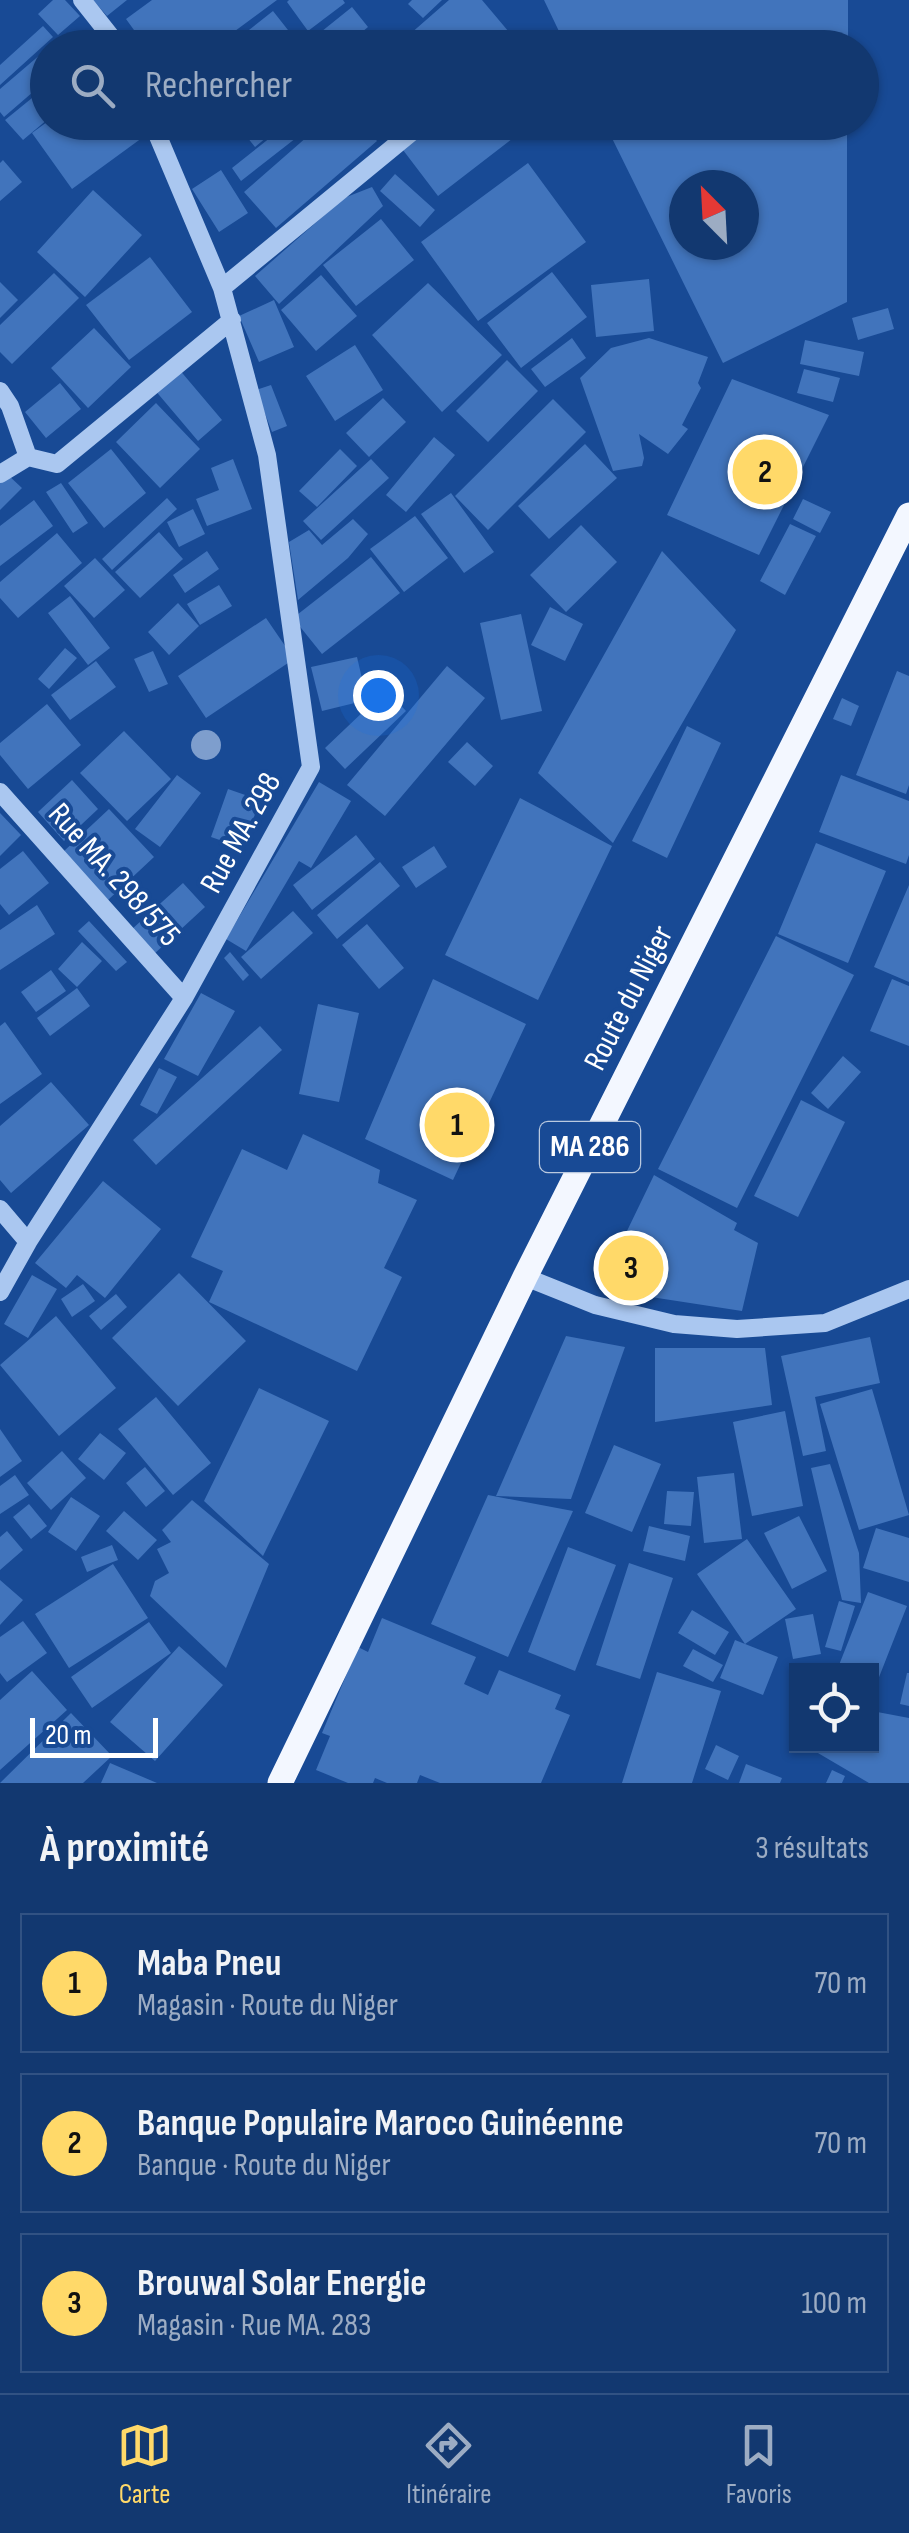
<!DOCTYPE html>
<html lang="fr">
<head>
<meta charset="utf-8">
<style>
  body { margin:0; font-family:"Sofia Sans Condensed",sans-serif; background:#1b3f75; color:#f1f3f6 }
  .controls { position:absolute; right:30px; bottom:30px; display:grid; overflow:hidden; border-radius:0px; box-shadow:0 2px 8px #0004 }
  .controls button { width:90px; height:90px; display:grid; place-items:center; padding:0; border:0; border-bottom:2px solid #315283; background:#123870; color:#f1f3f6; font:50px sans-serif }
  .compass { position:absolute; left:669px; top:170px; width:90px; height:90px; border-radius:50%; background:#123870; box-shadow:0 2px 8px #0004; rotate:336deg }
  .scale { position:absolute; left:30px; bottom:25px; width:128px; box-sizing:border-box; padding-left:10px; border:5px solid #fff; border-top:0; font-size:28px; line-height:35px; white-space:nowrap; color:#fff; -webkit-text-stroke:8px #184a95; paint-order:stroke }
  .you { position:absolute; left:378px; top:695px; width:35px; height:35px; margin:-25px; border:8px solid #fff; border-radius:50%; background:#1a73e8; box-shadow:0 0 0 15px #1a73e833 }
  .badge { display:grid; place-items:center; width:65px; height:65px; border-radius:50%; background:#ffd969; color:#111; font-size:32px; font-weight:700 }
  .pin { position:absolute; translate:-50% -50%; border:5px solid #fff; box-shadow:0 2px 10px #0006 }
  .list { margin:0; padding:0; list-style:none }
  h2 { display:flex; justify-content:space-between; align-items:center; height:130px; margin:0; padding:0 40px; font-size:42px }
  h2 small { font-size:32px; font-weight:400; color:#9cacc3 }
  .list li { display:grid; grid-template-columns:65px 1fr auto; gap:30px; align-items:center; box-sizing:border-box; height:140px; margin:0 20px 20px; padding:0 20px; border:2px solid #315283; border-radius:0px }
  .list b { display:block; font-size:38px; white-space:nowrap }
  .list p { margin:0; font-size:32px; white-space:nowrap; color:#9cacc3 }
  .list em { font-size:32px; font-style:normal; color:#9cacc3 }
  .icon { flex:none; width:55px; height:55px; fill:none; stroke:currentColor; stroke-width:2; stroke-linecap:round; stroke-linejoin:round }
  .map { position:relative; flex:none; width:909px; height:1783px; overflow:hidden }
  .search { position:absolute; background:#123870; box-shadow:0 2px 8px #0004; left:30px; right:30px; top:30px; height:110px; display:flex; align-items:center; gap:25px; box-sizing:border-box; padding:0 35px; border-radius:55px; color:#9cacc3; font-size:38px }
  .sheet { height:610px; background:#123870 }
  nav { display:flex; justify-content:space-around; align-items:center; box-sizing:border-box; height:140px; border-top:2px solid #315283; background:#123870; font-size:28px; color:#9cacc3 }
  nav a { display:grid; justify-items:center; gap:5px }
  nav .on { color:#ffd969 }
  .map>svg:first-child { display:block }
</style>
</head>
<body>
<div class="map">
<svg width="909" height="1783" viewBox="0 0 909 1783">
  <rect width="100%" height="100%" fill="#184a95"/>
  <path fill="#4174bc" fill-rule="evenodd" d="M 53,0 L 65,0 L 80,16 L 58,35 L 38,14 Z
    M 93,0 L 127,0 L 107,16 Z
    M 152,0 L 277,0 L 212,48 L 147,48 L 126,19 Z
    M 289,0 L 343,0 L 345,3 L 308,31 L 287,2 Z
    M 412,0 L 442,0 L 423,18 L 408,4 Z
    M 449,0 L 482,0 L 514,38 L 502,48 L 394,48 Z
    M 544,0 L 848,0 L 848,48 L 567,48 Z
    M 352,7 L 368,27 L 343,48 L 301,48 Z
    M 273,11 L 299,44 L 294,48 L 226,48 Z
    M 43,26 L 53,37 L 0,85 L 0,65 Z
    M 77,32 L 89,44 L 86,48 L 61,48 Z
    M 48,48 L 48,79 L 4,117 L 0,112 L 0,89 Z
    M 48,85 L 48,119 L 23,140 L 5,120 Z
    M 47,122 L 137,122 L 146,135 L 72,189 L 32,133 Z
    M 235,122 L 285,122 L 255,147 Z
    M 290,122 L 298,122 L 305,131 L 241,181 L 232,168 Z
    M 324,122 L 360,122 L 377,141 L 276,228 L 244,192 Z
    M 372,122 L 405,122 L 385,138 Z
    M 438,122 L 534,122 L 438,196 L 403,150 Z
    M 604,122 L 847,122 L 847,302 L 723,363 ZM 684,185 L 744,185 L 744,245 L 684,245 Z
    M 3,160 L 22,182 L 0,201 L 0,163 Z
    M 528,163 L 586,242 L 478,321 L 421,242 Z
    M 221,170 L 248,213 L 219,232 L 192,189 Z
    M 395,174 L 435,210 L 420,227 L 380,191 Z
    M 372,187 L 383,206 L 279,304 L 255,276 L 344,198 Z
    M 93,190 L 142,235 L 85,297 L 37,252 Z
    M 381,219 L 414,260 L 356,306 L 323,265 Z
    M 150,257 L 192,312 L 129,360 L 86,305 Z
    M 552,272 L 587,317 L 521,368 L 487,323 Z
    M 54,273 L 79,298 L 12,364 L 0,352 L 0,325 Z
    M 321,275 L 357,316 L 316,351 L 281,310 Z
    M 649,279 L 654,331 L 596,337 L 591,285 Z
    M 0,282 L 18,300 L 0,318 Z
    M 428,283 L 502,355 L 442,412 L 372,335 Z
    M 274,300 L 294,347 L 259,362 L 239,316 Z
    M 888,308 L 894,329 L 858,340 L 852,318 Z
    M 94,328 L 131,367 L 88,408 L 51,368 Z
    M 572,338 L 586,358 L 545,387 L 531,369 Z
    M 649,338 L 708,357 L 698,383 L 701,388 L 682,425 L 688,429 L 668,454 L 639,434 L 644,458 L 642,466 L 613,471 L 580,378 L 611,348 Z
    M 805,340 L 864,352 L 859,376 L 800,364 Z
    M 355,345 L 383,390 L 335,421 L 306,376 Z
    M 507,360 L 538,391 L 488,442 L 456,411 Z
    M 178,368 L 222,420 L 198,441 L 154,389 Z
    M 804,369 L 840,378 L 833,402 L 797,393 Z
    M 732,379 L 829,415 L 759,555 L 667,515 Z
    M 60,383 L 81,409 L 46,438 L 25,412 Z
    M 271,385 L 287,426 L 272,432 L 256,390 Z
    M 383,398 L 406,422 L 369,457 L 346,433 Z
    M 553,399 L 586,432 L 488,530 L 455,496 Z
    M 156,403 L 200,449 L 160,488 L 116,442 Z
    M 434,437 L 455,455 L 406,512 L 386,495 Z
    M 585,444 L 617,478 L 549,539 L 518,506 Z
    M 111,449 L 146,493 L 104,528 L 68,483 Z
    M 340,449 L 357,466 L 317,507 L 299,491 Z
    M 233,459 L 252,509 L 207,526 L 196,499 L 219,490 L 211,468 Z
    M 371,459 L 389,478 L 321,540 L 303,521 Z
    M 7,474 L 22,488 L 0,510 L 0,481 Z
    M 61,483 L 88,523 L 73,533 L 46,492 Z
    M 451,493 L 494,552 L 464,573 L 421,514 Z
    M 167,498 L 177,509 L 112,570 L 102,559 Z
    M 803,499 L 831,512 L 820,533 L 793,519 Z
    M 34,500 L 53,526 L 0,566 L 0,526 Z
    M 193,509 L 205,534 L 179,547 L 167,522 Z
    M 415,516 L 448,558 L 404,592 L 370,549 Z
    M 353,519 L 368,534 L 348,558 L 298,600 L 289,542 L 309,530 L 322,545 Z
    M 790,524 L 816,536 L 785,595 L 760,581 Z
    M 581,525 L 617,562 L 566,612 L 530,575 Z
    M 159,532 L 183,559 L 140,598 L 115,572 Z
    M 57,533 L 82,563 L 18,618 L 0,598 L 0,582 Z
    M 207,551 L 219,569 L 185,593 L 173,575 Z
    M 662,551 L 736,630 L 613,843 L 538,773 Z
    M 371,557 L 400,593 L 322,654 L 293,618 Z
    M 95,558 L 125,590 L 94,618 L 64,586 Z
    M 219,585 L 232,606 L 200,625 L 187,604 Z
    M 70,596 L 110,648 L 88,665 L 48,613 Z
    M 178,603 L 199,626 L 169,655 L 148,632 Z
    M 550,607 L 583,624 L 565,661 L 531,645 Z
    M 521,614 L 542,711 L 501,720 L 480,623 Z
    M 266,618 L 294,659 L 206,718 L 178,676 Z
    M 65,648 L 77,658 L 49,689 L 38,679 Z
    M 153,651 L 168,684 L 149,692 L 134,659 Z
    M 357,657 L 367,700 L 322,711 L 311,667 Z
    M 96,661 L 116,687 L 70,720 L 51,695 Z
    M 447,666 L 485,698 L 385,816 L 347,785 Z
    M 897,671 L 909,676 L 909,785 L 906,794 L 856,775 Z
    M 386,690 L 406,711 L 345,769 L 325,748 Z
    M 842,698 L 859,706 L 851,726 L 833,719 Z
    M 47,704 L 81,745 L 28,789 L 0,755 L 0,743 Z
    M 687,726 L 721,743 L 667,858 L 632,841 Z
    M 124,731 L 171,779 L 127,821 L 80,773 Z
    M 467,742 L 493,766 L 475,786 L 448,762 Z
    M 177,775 L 201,793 L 160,847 L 135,829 Z
    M 841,775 L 909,801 L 909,855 L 906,864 L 819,832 Z
    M 72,780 L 98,809 L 64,841 L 38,812 Z
    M 319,782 L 351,801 L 311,868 L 299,861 L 246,951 L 226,939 Z
    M 228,789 L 260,800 L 243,848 L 211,837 Z
    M 520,798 L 612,846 L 538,1000 L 445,955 Z
    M 109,809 L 154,857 L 108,900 L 63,852 Z
    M 0,813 L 21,835 L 0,856 Z
    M 356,835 L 375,859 L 312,910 L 293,885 Z
    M 816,843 L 886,871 L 848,963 L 778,934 Z
    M 434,846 L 447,867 L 416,888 L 402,867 Z
    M 23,851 L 49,883 L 9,915 L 0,904 L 0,869 Z
    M 380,862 L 400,886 L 337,939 L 317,915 Z
    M 183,883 L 205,907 L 153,955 L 131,930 Z
    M 909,885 L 909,982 L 874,967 Z
    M 37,905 L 55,934 L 0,970 L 0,930 Z
    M 293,911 L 313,933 L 261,979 L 241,957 Z
    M 89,921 L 127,962 L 116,971 L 78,931 Z
    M 367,924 L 404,968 L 379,989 L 342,945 Z
    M 776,936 L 854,975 L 737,1208 L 658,1169 Z
    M 82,942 L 102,961 L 77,987 L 58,969 Z
    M 230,952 L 249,975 L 243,981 L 224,958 Z
    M 51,970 L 66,991 L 36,1012 L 21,992 Z
    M 433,979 L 526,1024 L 453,1180 L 365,1139 Z
    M 892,979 L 909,986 L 909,1046 L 870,1031 Z
    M 77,988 L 90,1006 L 50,1036 L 37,1018 Z
    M 201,993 L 235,1011 L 198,1076 L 164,1059 Z
    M 318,1004 L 359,1013 L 339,1102 L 299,1094 Z
    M 5,1022 L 42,1074 L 0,1104 L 0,1026 Z
    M 260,1026 L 282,1050 L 156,1165 L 133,1140 Z
    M 843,1056 L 861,1072 L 828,1109 L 811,1093 Z
    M 159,1068 L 177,1077 L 157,1114 L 140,1105 Z
    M 51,1082 L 89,1125 L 11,1193 L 0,1180 L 0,1126 Z
    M 801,1100 L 845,1122 L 798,1217 L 754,1196 Z
    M 303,1134 L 380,1170 L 378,1183 L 417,1200 L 384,1268 L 402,1277 L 357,1371 L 209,1302 L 223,1271 L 191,1257 L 242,1149 L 287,1170 Z
    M 654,1175 L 737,1223 L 734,1230 L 758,1243 L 742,1311 L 599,1289 Z
    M 103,1181 L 161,1229 L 105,1298 L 77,1275 L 66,1288 L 35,1263 Z
    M 179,1273 L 246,1341 L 178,1406 L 112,1338 Z
    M 32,1275 L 57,1289 L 28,1338 L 4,1324 Z
    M 83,1284 L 95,1301 L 72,1317 L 61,1299 Z
    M 116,1294 L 127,1307 L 101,1330 L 89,1316 Z
    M 56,1316 L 116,1388 L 59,1436 L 0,1365 Z
    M 566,1336 L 625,1347 L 571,1499 L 496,1496 Z
    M 870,1337 L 880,1383 L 815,1397 L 826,1451 L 803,1456 L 781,1356 Z
    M 655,1348 L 765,1348 L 772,1405 L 655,1422 Z
    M 259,1388 L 329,1421 L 263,1556 L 204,1501 Z
    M 872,1389 L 909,1515 L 859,1530 L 820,1404 Z
    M 156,1397 L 211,1463 L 173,1495 L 118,1429 Z
    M 785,1411 L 803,1506 L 752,1516 L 733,1422 Z
    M 0,1429 L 22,1461 L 0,1477 Z
    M 100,1433 L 126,1453 L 104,1480 L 78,1459 Z
    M 614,1445 L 661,1464 L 632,1532 L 585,1513 Z
    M 62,1451 L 86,1478 L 51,1510 L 27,1483 Z
    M 830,1464 L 859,1553 L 861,1603 L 842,1600 L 811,1468 Z
    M 145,1467 L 165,1491 L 146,1507 L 126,1483 Z
    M 734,1473 L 742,1539 L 704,1543 L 697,1477 Z
    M 15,1475 L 29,1495 L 0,1514 L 0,1486 Z
    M 667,1491 L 694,1492 L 691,1526 L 664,1524 Z
    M 488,1495 L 573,1511 L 508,1657 L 431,1624 Z
    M 71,1497 L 100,1516 L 76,1551 L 48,1532 Z
    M 192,1500 L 269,1564 L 226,1668 L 150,1596 L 155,1581 L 169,1573 L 157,1549 L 171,1542 L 162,1530 Z
    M 29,1504 L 47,1526 L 31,1539 L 13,1517 Z
    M 124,1511 L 157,1540 L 138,1560 L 106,1531 Z
    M 799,1516 L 827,1571 L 792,1589 L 764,1533 Z
    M 649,1526 L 690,1536 L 685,1561 L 643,1551 Z
    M 876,1528 L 909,1538 L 909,1582 L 863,1568 Z
    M 7,1531 L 23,1550 L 0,1570 L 0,1537 Z
    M 747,1539 L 796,1609 L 745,1644 L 697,1574 Z
    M 112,1545 L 118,1560 L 87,1572 L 81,1557 Z
    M 568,1547 L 616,1565 L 575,1671 L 528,1652 Z
    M 629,1563 L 673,1578 L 640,1679 L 596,1665 Z
    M 113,1564 L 148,1618 L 69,1668 L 35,1614 Z
    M 0,1580 L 23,1600 L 0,1625 Z
    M 868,1592 L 907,1606 L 872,1695 L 872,1670 L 837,1670 Z
    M 839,1601 L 855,1606 L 841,1651 L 825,1647 Z
    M 692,1610 L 729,1632 L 715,1655 L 678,1633 Z
    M 813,1614 L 821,1654 L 793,1659 L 785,1619 Z
    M 382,1618 L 476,1657 L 464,1684 L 488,1695 L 499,1670 L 561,1695 L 555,1709 L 570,1715 L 541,1783 L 440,1783 L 420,1775 L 417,1783 L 387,1783 L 375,1778 L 373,1783 L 348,1783 L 316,1770 L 330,1736 L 322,1733 L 358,1647 L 368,1652 Z
    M 23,1621 L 47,1653 L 7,1682 L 0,1673 L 0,1637 Z
    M 149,1622 L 171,1653 L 92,1708 L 71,1677 Z
    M 735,1640 L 778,1657 L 763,1695 L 720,1678 Z
    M 179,1646 L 223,1685 L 155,1761 L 110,1722 Z
    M 693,1649 L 723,1665 L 713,1682 L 683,1666 Z
    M 32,1671 L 67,1710 L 0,1770 L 0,1700 Z
    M 657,1672 L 721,1691 L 692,1783 L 622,1783 Z
    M 907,1673 L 909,1673 L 909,1706 L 900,1704 Z
    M 872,1711 L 909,1718 L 909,1783 L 869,1783 L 806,1746 L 872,1746 Z
    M 71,1713 L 112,1756 L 83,1783 L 0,1783 Z
    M 716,1745 L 739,1756 L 728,1780 L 705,1769 Z
    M 110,1763 L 157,1783 L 101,1783 Z
    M 746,1764 L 782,1778 L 780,1783 L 739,1783 Z
    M 832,1770 L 845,1776 L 842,1783 L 826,1783 Z"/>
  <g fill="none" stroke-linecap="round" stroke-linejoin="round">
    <path stroke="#aac7f0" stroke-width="18" d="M 82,0 L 120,48
      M 222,288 L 424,122
      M 0,391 L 10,406 L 28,457
      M 0,474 L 28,457 L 57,464 L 232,320
      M 0,792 L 184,998
      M 0,1209 L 28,1242
      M 525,1277 L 595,1305 L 674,1324 L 737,1329 L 825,1323 L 909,1289
      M 0,1292 L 28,1242 L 184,998 L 311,767 L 267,455 L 222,288 L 152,122"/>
    <path stroke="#f3f7ff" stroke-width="25" d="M 280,1783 L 525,1277 L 909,515"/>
  </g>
  <circle fill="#7e9ecd" cx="206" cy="745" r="15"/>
  <g text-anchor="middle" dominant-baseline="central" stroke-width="8" stroke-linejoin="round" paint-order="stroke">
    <rect fill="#184a95" stroke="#bac9df" stroke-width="2.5" x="540" y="1122" width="100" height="50" rx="8"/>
    <g font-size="30" font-weight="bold" fill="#fff">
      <text x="590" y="1147">MA 286</text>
    </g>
    <g font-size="32" fill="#fff" stroke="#184a95">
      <text transform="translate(241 833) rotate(-61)">Rue MA. 298</text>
      <text transform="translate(114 875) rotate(48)">Rue MA. 298/575</text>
      <text transform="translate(629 998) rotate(-63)">Route du Niger</text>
    </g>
  </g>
</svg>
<div class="controls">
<button><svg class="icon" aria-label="locate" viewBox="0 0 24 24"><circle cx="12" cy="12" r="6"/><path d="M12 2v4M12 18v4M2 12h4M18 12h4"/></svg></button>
</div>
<svg class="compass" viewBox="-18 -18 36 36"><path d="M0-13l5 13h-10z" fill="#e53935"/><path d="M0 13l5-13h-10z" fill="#9cacc3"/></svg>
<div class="scale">20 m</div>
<div class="you"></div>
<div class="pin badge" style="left:457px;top:1125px">1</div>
<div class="pin badge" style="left:765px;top:472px">2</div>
<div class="pin badge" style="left:631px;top:1268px">3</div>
<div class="search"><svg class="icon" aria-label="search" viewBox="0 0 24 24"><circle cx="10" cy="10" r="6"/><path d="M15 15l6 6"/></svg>Rechercher</div>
</div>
<section class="sheet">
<h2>À proximité<small>3 résultats</small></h2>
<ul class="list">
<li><span class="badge">1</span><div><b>Maba Pneu</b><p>Magasin · Route du Niger</p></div><em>70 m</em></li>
<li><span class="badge">2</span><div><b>Banque Populaire Maroco Guinéenne</b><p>Banque · Route du Niger</p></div><em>70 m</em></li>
<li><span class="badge">3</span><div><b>Brouwal Solar Energie</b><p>Magasin · Rue MA. 283</p></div><em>100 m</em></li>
</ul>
</section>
<nav>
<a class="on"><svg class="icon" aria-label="map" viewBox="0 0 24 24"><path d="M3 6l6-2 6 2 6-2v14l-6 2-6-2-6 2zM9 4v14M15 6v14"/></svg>Carte</a>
<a><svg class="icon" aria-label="directions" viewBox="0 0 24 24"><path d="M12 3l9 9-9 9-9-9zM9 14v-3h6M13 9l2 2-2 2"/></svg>Itinéraire</a>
<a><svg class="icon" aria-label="saved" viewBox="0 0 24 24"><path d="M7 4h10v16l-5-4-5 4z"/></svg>Favoris</a>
</nav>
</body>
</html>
